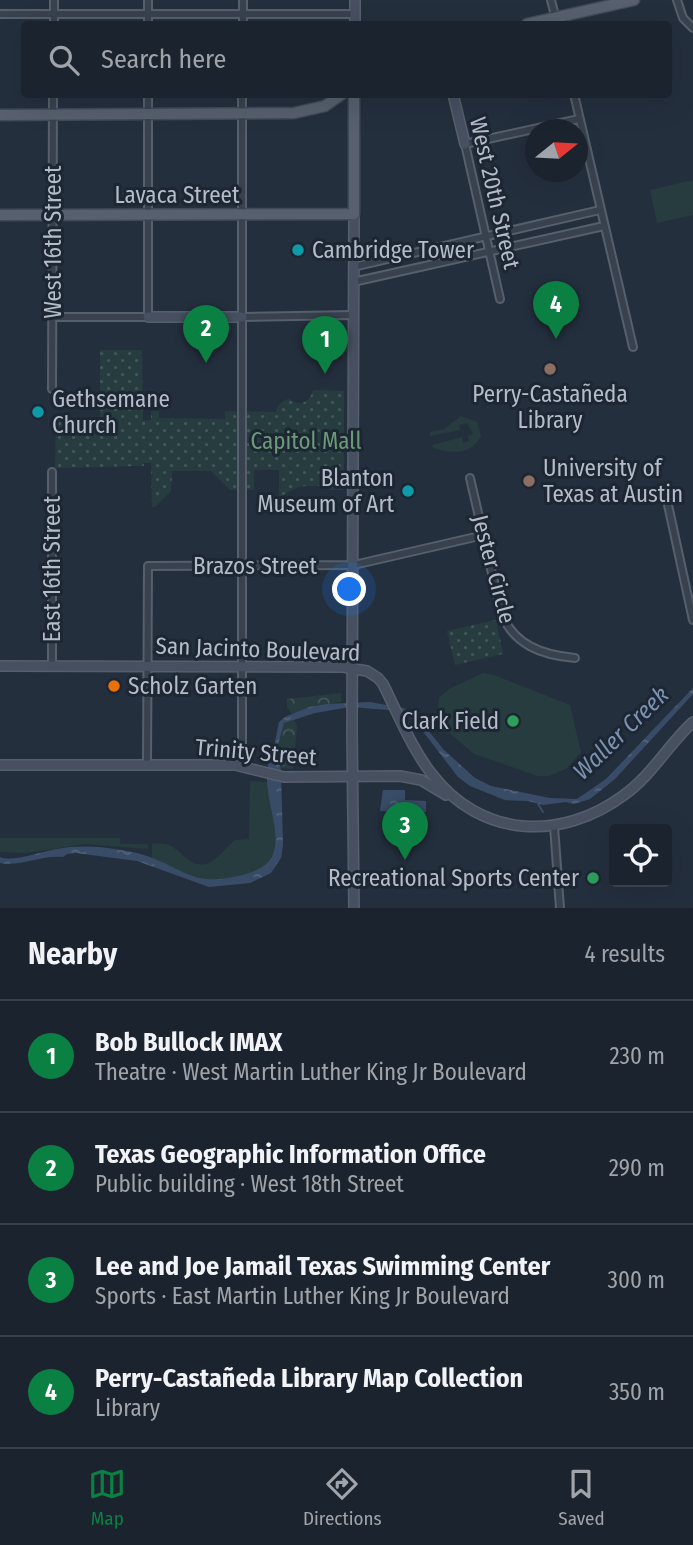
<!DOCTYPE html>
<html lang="en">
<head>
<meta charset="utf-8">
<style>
  body { margin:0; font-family:"Fira Sans Condensed",sans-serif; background:#242b36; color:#f1f3f6 }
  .controls { position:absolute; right:21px; bottom:21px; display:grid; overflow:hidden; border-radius:7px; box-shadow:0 7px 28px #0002 }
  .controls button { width:63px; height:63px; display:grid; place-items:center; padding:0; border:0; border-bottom:2px solid #39404a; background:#1b232e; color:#f1f3f6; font:35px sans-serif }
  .compass { position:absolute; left:525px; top:119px; width:63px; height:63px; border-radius:50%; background:#1b232e; box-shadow:0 7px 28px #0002; rotate:72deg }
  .you { position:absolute; left:350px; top:590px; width:24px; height:24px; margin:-18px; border:5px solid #fff; border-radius:50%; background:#1a73e8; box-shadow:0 0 0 10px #1a73e833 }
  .badge { display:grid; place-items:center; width:46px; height:46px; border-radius:50%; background:#0b8043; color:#fff; font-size:23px; font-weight:700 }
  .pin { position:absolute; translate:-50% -58px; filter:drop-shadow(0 2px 4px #0008) }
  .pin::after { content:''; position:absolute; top:37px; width:24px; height:21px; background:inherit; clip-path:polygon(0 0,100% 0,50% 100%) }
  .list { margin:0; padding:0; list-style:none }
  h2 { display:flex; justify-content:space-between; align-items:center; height:91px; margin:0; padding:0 28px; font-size:30px }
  h2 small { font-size:23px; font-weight:400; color:#a0a4aa }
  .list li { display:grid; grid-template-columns:46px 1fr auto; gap:21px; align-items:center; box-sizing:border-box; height:112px; padding:0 28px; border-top:2px solid #39404a }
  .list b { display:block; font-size:26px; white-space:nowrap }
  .list p { margin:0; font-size:23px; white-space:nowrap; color:#a0a4aa }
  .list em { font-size:23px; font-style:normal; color:#a0a4aa }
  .icon { flex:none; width:38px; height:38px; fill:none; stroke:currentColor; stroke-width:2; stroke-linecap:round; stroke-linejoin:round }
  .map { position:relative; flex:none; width:693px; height:908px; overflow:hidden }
  .search { position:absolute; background:#1b232e; box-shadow:0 7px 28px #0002; left:21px; right:21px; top:21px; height:77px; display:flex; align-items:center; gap:18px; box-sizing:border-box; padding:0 24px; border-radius:7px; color:#a0a4aa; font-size:26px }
  .sheet { height:539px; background:#1b232e }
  nav { display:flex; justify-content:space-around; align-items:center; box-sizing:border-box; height:98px; border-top:2px solid #39404a; background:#1b232e; font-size:19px; color:#a0a4aa }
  nav a { display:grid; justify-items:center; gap:4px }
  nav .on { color:#0b8043 }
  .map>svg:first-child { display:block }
</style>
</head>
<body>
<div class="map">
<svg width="693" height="908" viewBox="0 0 693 908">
  <defs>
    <pattern id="forest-crowns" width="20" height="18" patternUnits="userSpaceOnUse" patternTransform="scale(1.75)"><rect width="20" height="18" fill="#263c3f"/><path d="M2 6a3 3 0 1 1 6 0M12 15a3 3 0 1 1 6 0" fill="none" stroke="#435659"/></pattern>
    <pattern id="park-dots" width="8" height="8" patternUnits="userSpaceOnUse" patternTransform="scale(1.75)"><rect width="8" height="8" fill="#263c3f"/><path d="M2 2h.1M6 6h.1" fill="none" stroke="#435659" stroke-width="1.8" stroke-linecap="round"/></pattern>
    <pattern id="water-ripples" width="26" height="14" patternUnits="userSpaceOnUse" patternTransform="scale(1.75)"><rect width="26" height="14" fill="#394c67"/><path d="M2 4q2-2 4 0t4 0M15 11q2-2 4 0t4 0" fill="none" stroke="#53647b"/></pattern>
  </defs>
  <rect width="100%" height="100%" fill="#242f3e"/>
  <path fill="#263c3f" d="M 693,180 L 693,215 L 657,223 L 650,190 Z
    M 461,416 L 477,422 L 481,436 C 471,455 453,454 433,448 L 432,445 L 462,437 L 463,443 L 469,441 L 468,436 L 473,434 L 467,423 L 459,425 L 460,430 L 430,436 L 430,432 L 444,429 Z
    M 483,673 L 494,675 L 570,705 L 581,752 L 566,769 L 549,776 L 538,776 L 474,754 L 447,731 L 437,718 L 439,698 L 449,689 Z
    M 250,781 L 268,782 C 267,790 270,795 271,803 C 274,817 277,838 274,852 C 267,876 223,884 202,880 C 185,876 167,866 152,858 L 152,843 C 158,844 164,843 169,845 C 183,851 191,870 209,863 C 219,858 227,846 235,840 L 249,839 Z
    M 0,838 L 120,838 L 120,844 L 148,844 L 148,849 L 85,844 L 26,853 L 2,852 L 0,852 Z"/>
  <path fill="url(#forest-crowns)" d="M 341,693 L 341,702 L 309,707 L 292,714 L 287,707 L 287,699 Z
    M 294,720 L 297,727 L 293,769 L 280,768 L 278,743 L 284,723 Z"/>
  <path fill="url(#park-dots)" d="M 100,350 L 142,350 L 143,421 L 151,420 L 151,411 L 159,411 L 159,418 L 225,419 L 225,411 L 276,412 C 277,405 283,400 289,399 C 299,407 310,403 313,390 L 344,391 L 344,490 L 329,490 L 328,484 C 318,487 309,485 299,487 C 293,489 286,494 279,497 L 279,470 L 254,470 L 254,490 L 230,490 L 211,471 L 172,471 L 171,491 L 155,507 L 152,507 L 151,463 L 144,463 L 144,466 L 55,468 L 56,419 L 100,419 Z
    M 496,620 L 503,654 L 455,665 L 447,631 Z"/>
  <path fill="url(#water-ripples)" d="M 693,688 L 693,694 L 615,779 L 590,799 L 574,804 L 566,802 L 543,805 L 528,801 L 505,800 L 470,786 L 458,777 L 418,725 L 402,711 L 350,707 L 315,713 L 284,723 L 277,748 L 281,771 L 283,845 L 281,858 L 271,873 L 250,883 L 209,887 L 137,861 L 76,853 L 67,854 L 63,857 C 41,855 20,867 0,863 L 0,857 C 11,863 43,851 57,849 C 71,846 85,846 99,847 C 115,849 133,851 147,856 C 191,872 192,887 243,875 C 254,872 269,866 273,854 C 280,835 270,810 268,791 C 266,782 268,773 268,764 L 271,762 L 279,722 L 285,717 L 309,707 L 327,704 L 370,702 L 403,708 L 413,712 L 444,750 L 475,778 L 491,786 L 550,798 L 577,799 L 606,779 Z
    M 383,790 L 405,790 L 405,800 L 426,801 L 426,812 L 380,811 Z"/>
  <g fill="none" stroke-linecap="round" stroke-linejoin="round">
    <path stroke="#394c67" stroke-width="2" d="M 538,804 L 543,812"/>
    <g stroke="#565f6c" stroke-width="10">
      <path id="street" d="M 551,0 L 557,24
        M 677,0 L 683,18 L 693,28
        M 0,14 L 355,14
        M 54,24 L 54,0
        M 148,24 L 148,0
        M 243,24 L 243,0
        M 574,94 L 633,347
        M 353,267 L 600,210
        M 353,282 L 604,226
        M 500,299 L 465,144 L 579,119
        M 53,317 L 148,317 L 148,94
        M 242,317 L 353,315
        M 52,389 L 53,94
        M 470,478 L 501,612 C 513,645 542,655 575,658
        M 668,505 L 693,620
        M 52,666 L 52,472
        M 147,764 L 148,566 L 354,565 L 484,535
        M 242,766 L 242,94
        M 554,826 L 560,908"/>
    </g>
    <g stroke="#565f6c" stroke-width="12">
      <path id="secondary" d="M 355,24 L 355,0
        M 453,94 L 465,144
        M 354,214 L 352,731 L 354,908
        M 148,317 L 242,317
        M 0,666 L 343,667 L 367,671 L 378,678 L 383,684 C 398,714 411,747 431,773 C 480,838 561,842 624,795 C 652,775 668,745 693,722
        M 0,765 L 235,765 L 284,777 L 400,776 L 421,780 L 446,795"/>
    </g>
    <g stroke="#414a57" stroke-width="13">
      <path id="primary" d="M 527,24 L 634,0
        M 0,115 L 294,113 L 325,106 L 342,94
        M 0,215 L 354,214 L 354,94"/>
    </g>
    <use href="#street" stroke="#38414e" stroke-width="6"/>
    <use href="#secondary" stroke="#465061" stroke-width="9"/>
    <use href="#primary" stroke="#56606e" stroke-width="10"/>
  </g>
  <g fill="#0f9aa8" stroke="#1d2633" stroke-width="2.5">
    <circle cx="298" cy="250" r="7"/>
    <circle cx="38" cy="412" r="7"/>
    <circle cx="408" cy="491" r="7"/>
  </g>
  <g fill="#8d6e63" stroke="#1d2633" stroke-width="2.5">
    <circle cx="550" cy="369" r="7"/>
    <circle cx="529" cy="481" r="7"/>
  </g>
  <circle fill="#e8710a" stroke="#1d2633" stroke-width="2.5" cx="114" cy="686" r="7"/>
  <g fill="#2e9e5b" stroke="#1d2633" stroke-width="2.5">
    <circle cx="513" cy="721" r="7"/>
    <circle cx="593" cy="878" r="7"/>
  </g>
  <g text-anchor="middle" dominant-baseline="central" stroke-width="6" stroke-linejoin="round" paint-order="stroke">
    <g font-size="23" fill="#b4bcc9" stroke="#1d2633">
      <text transform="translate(495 193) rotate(77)">West 20th Street</text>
      <text x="177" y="195">Lavaca Street</text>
      <text transform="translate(53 242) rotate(-90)">West 16th Street</text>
      <text x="255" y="566">Brazos Street</text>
      <text transform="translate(52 569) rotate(-90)">East 16th Street</text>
      <text transform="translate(494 569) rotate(75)">Jester Circle</text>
      <text transform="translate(258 649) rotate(2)">San Jacinto Boulevard</text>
      <text transform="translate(256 752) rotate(5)">Trinity Street</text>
    </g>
    <g font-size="23" fill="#b4bcc9" stroke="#1d2633" text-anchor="start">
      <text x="312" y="250">Cambridge Tower</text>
      <text x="550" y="394" text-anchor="middle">Perry-Castañeda<tspan x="550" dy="26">Library</tspan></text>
      <text x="52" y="399">Gethsemane<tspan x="52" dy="26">Church</tspan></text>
      <text x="543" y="468">University of<tspan x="543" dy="26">Texas at Austin</tspan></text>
      <text x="394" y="478" text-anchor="end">Blanton<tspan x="394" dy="26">Museum of Art</tspan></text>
      <text x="128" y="686">Scholz Garten</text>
      <text x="499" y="721" text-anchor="end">Clark Field</text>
      <text x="579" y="878" text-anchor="end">Recreational Sports Center</text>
    </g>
    <g font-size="23" fill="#6b9a76" stroke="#1d2633">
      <text x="306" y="441">Capitol Mall</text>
    </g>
    <g font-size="24" font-style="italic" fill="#7c92b1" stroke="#1d2633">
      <text transform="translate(621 733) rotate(-44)">Waller Creek</text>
    </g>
  </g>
</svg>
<div class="controls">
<button><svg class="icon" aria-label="locate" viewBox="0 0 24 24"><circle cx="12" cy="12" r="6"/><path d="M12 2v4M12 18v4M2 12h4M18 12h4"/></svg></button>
</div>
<svg class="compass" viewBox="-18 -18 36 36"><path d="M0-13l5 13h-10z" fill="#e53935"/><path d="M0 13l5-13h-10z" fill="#a0a4aa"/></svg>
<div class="you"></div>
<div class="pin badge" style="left:325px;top:374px">1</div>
<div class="pin badge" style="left:206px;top:363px">2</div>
<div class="pin badge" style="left:405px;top:860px">3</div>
<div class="pin badge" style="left:556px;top:339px">4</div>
<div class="search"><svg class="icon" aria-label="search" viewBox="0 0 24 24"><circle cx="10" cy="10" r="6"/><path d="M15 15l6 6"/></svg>Search here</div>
</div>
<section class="sheet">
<h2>Nearby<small>4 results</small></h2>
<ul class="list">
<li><span class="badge">1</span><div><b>Bob Bullock IMAX</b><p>Theatre · West Martin Luther King Jr Boulevard</p></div><em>230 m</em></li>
<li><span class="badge">2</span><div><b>Texas Geographic Information Office</b><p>Public building · West 18th Street</p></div><em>290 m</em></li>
<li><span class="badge">3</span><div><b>Lee and Joe Jamail Texas Swimming Center</b><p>Sports · East Martin Luther King Jr Boulevard</p></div><em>300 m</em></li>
<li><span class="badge">4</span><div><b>Perry-Castañeda Library Map Collection</b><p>Library</p></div><em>350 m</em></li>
</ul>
</section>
<nav>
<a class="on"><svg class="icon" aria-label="map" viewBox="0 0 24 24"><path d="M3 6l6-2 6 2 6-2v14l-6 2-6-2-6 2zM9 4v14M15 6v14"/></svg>Map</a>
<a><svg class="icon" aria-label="directions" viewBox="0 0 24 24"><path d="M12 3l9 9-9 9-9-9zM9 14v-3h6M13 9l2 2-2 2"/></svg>Directions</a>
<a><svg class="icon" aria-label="saved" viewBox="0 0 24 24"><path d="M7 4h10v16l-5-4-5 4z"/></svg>Saved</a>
</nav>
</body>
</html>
